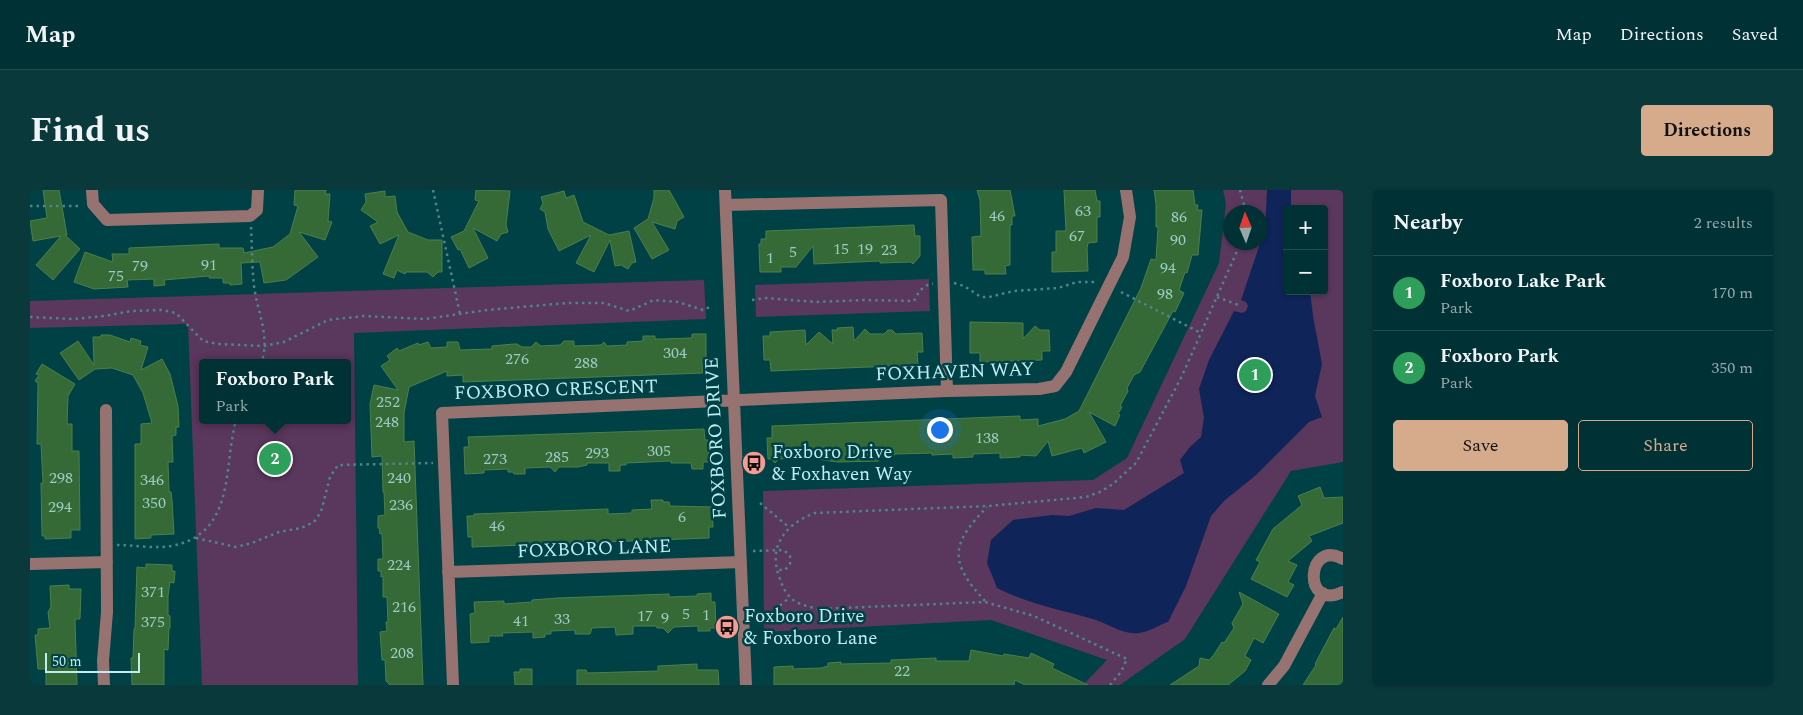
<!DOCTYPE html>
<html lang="en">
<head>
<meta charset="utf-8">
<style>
  body { margin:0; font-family:Spectral,serif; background:#0a393c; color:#f1f3f6 }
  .controls { position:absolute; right:15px; top:15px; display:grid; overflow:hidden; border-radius:5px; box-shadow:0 1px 4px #0004 }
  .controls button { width:45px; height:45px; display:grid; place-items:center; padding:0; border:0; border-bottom:1px solid #224c4f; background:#003134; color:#f1f3f6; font:25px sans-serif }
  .compass { position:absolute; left:1193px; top:15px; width:45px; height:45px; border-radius:50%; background:#003134; box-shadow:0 1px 4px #0004; rotate:358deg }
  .scale { position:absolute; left:15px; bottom:12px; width:95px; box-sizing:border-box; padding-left:5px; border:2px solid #bdedf2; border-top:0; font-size:14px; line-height:18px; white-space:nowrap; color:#bdedf2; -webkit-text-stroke:4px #004146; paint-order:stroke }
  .you { position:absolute; left:909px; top:239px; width:18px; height:18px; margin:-12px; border:4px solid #fff; border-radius:50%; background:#1a73e8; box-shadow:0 0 0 8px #1a73e833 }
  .badge { display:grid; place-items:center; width:32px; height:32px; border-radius:50%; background:#d6ab8b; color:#fff; font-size:16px; font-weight:700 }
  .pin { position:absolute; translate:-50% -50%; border:2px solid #fff; box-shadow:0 1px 5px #0006 }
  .popup { position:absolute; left:169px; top:169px; width:152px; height:65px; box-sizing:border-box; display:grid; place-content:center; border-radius:5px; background:#003134; filter:drop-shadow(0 1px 4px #0005); font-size:16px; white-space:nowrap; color:#95a9ac }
  .popup b { font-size:19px; color:#f1f3f6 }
  .popup::after { content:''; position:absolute; left:50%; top:100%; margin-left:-10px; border:10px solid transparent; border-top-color:#003134 }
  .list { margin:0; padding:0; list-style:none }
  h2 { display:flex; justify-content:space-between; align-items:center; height:65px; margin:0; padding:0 20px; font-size:21px }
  h2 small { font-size:16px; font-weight:400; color:#95a9ac }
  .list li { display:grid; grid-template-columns:32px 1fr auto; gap:15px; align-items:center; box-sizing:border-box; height:75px; padding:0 20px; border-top:1px solid #224c4f }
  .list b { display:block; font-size:19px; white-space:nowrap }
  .list p { margin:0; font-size:16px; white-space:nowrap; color:#95a9ac }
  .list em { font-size:16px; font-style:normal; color:#95a9ac }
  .actions { display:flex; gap:10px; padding:15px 20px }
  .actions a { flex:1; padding:11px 0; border:1px solid #d6ab8b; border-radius:5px; text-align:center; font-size:18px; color:#d6ab8b }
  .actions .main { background:#d6ab8b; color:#111 }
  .map { position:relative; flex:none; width:1313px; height:495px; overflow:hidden; border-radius:5px }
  header { display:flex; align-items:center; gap:30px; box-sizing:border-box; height:70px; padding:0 25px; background:#003134; border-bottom:1px solid #224c4f }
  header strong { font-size:24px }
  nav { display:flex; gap:28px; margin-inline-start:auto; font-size:18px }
  .intro { display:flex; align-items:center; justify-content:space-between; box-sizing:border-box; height:120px; padding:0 30px }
  h1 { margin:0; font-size:35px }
  .button { padding:12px 22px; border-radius:5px; background:#d6ab8b; color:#111; font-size:18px; font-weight:700 }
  main { display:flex; gap:30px; padding:0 30px }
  aside { flex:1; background:#003134; border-radius:5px; box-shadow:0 1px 4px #0004 }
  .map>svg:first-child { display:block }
</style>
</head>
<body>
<header>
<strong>Map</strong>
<nav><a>Map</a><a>Directions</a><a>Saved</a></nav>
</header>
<div class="intro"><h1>Find us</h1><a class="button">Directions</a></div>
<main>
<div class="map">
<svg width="1313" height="495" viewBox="0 0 1313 495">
  <rect width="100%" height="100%" fill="#004146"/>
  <path fill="#5a375c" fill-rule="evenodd" d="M 1193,0 L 1313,0 L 1313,272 L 1261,281 L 1155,449 L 1090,495 L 1053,495 L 1077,470 L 961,430 L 734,442 L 733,301 L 1063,290 L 1097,268 L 1189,73 L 1196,14 ZM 1257,19 L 1294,19 L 1294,101 L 1257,101 ZM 1200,22 L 1230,22 L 1230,52 L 1200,52 Z
    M 899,89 L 900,121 L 726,127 L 725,95 Z
    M 674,90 L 676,129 L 324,143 L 328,495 L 172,495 L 158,134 L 0,138 L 0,111 ZM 172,173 L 318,173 L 318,230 L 172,230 Z"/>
  <path fill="#0f2458" d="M 1237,0 L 1261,0 L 1261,19 L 1257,19 L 1257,101 L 1280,101 L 1283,126 L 1292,174 L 1285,206 L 1292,227 L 1279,232 L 1225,286 L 1195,310 L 1181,326 L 1156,396 L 1138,432 C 1129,435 1119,442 1109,443 C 1093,445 1081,435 1066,430 C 1032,420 998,414 967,398 L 957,373 L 961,350 L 983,330 L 1022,325 L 1039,326 L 1066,318 L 1094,320 L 1154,283 L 1150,270 L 1160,257 L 1171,247 L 1174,228 L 1169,199 L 1179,170 L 1204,121 L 1212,123 L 1216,121 L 1218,116 L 1216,112 L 1211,110 L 1235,39 Z"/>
  <path fill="#356a37" stroke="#4a804b" d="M 13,0 L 29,0 L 37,45 L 35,45 L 50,59 L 23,90 L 6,75 L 31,46 L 3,51 L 0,31 L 17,28 Z
    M 265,0 L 296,0 L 295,4 L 300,4 L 298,31 L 302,32 L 295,50 L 269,42 L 288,67 L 256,90 L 234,93 L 230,72 L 211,73 L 212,94 L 200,95 L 200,93 L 193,93 L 193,88 L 179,88 L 179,86 L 134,90 L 135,95 L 124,96 L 124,89 L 97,90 L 98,97 L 64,99 L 44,92 L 55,62 L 83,72 L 82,64 L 99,64 L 99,58 L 189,54 L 189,58 L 213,58 L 214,63 L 243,57 L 260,44 L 268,16 L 264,15 Z
    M 446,0 L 480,1 L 476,35 L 478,42 L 471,44 L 467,51 L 443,38 L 458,68 L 439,78 L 430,59 L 428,60 L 421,47 L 434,41 L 449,11 L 445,10 Z
    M 624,0 L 639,0 L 654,27 L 647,31 L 645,39 L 622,32 L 639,60 L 622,69 L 604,38 L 618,29 L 624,8 Z
    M 947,0 L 980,0 L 985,26 L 982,26 L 982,35 L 980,35 L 980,75 L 975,76 L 976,84 L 955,84 L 955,80 L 943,80 L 942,47 L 951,46 L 950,10 Z
    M 1034,0 L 1065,0 L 1067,11 L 1070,11 L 1070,27 L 1067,27 L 1067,52 L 1058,53 L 1057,58 L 1058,81 L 1022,82 L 1022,62 L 1026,62 L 1026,41 L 1036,41 Z
    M 1124,0 L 1163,0 L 1165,15 L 1168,15 L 1167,20 L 1172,20 L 1168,65 L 1162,65 L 1157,83 L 1155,82 L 1149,100 L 1154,103 L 1145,122 L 1143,121 L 1110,182 L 1104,185 L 1097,198 L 1098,201 L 1090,216 L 1092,217 L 1088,224 L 1090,225 L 1085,236 L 1059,222 L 1076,252 L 1054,263 L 1052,258 L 1022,266 L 1018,251 L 1006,266 L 990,265 L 990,267 L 970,268 L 970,263 L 943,264 L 943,267 L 923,268 L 923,264 L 902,265 L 902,263 L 865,264 L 863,267 L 849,267 L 849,271 L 808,272 L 793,270 L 788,267 L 749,269 L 745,273 L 741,269 L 738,269 L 737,248 L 742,248 L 742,236 L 990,226 L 990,230 L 1008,229 L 1008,236 L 1035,229 L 1049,221 L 1111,98 L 1121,69 L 1126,70 L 1128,37 L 1126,37 L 1126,14 Z
    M 355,1 L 355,7 L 365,6 L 367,22 L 378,42 L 398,50 L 412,50 L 412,82 L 408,82 L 403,87 L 397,82 L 376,82 L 375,84 L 367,80 L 364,88 L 353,84 L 369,45 L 350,54 L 340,36 L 348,32 L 331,20 L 336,12 L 335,4 Z
    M 534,1 L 536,8 L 544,5 L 553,32 L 579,45 L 599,41 L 606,72 L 602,73 L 598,79 L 591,75 L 585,76 L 580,50 L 564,82 L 546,73 L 561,45 L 529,61 L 518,39 L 515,22 L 510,19 L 513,13 L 511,7 Z
    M 884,35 L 885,46 L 890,46 L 890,66 L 883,74 L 881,72 L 850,73 L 850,71 L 784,74 L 783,56 L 766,77 L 751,77 L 751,82 L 730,82 L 729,54 L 731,54 L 731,49 L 736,49 L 736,41 Z
    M 940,132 L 993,133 L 993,149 L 1005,136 L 1010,140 L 1019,140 L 1020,161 L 1012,161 L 1012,170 L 950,172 L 950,163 L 940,163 Z
    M 823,137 L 824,151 L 835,139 L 840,144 L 854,144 L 858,140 L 862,140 L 866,144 L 892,143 L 893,162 L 887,162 L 888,175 L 741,181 L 740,170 L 734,170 L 733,146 L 740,146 L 740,142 L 775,140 L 776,155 L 789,142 L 803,154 L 802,140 L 808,140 L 807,138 Z
    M 662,144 L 676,144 L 676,169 L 672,169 L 673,183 L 433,192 L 433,185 L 417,186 L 417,181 L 379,197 L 374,223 L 374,252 L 384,251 L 393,495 L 360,495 L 356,491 L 355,470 L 352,470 L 350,442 L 357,441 L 356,432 L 358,432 L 357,407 L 353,407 L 353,386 L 351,387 L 351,381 L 348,381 L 348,369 L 353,369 L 352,343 L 350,344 L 349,338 L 348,338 L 348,326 L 355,325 L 354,302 L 353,302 L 352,266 L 342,267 L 340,214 L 344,195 L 368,200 L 351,176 L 360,170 L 357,166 L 367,158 L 369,161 L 388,153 L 389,155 L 398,152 L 401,158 L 417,157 L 417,152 L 428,152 L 430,160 L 462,159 L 462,156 L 484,154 L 487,154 L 492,157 L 501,157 L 506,152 L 511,156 L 530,155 L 534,151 L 544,151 L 544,156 L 571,155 L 574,152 L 577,156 L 597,155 L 597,152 L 613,151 L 613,146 L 625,146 L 625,149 L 631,149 L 662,148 Z
    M 71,145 L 80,145 L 100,152 L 101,148 L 111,151 L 110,155 L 118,157 L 111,180 L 132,169 L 140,184 L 148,216 L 149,237 L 146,237 L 146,245 L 142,246 L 143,272 L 138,272 L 139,302 L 141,302 L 142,310 L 144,344 L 121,345 L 121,348 L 105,349 L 105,254 L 111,254 L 111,234 L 122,233 L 113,203 L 103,185 L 82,178 L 65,179 L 49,190 L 30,163 L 48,151 L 64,175 L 63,147 L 71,147 Z
    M 12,174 L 45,194 L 38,206 L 37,234 L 42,234 L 42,261 L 49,261 L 50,340 L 41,340 L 41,348 L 15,349 L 15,346 L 12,346 L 11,293 L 13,293 L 11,254 L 7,254 L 8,193 L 5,191 L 9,185 L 6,184 Z
    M 674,239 L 675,250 L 678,250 L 679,272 L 673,272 L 673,279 L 662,279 L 661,273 L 641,273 L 641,271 L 596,273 L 596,275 L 590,275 L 590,281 L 579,281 L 579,273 L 557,273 L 557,275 L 548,277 L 529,277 L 525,282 L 520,277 L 495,278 L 495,284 L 484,284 L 483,282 L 478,282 L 478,279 L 454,280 L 454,283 L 435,284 L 434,257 L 439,257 L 438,247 Z
    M 1290,297 L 1294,308 L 1313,307 L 1313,333 L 1279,346 L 1282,351 L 1258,371 L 1267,375 L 1258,392 L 1264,395 L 1257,407 L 1221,389 L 1230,372 L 1226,370 L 1243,339 L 1272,315 L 1268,306 Z
    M 621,310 L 633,310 L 633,312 L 639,312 L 640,316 L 682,317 L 683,337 L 679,337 L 679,348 L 442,357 L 442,347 L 438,347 L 437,326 L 444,326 L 444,324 L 578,319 L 578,324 L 602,323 L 602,320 L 622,319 Z
    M 116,374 L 142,375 L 142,381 L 145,381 L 144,393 L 140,392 L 138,406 L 138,425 L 140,426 L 140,438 L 139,438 L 138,460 L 134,459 L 134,495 L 102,495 L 101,468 L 103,468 L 104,439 L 105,439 L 107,377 L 116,378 Z
    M 39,395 L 39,399 L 51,399 L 50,429 L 45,429 L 47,495 L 16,495 L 16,479 L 8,479 L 5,445 L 8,445 L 8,439 L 20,438 L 18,422 L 21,417 L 20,396 Z
    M 1209,402 L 1249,424 L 1233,453 L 1224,448 L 1215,466 L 1221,470 L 1215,481 L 1198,495 L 1140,495 L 1169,476 L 1170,468 L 1179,470 L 1183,466 L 1192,452 L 1194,453 L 1204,438 L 1202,433 L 1213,414 Z
    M 681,403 L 681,412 L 685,412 L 686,438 L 680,438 L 680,441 L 668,441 L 668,436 L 644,437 L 638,443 L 633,438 L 627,438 L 626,436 L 603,436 L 603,444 L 586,445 L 585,437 L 562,438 L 560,444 L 545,444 L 545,440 L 521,441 L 521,444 L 515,444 L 515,447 L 503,448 L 503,442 L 472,443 L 473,446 L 459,446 L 459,452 L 441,453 L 440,424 L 445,423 L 444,412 L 474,411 L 474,414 L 502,412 L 502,410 L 528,408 L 639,404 L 639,407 L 667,406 L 667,404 Z
    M 1313,427 L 1313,495 L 1273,495 L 1286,475 L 1285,474 L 1304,438 L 1306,439 Z
    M 941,460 L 973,466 L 974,464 L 999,468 L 1001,463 L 1024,474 L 1022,478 L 1058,495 L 995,495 L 985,490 L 984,495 L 744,495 L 744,477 L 763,476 L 763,479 L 791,478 L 798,476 L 798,473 L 811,472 L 811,474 L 861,473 L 861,470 L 906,468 L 906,471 L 939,471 Z
    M 667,474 L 667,480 L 688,480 L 689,495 L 547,495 L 547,480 L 556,480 L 557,483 L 628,481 L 628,476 Z
    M 490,479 L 502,479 L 502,495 L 485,495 L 484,482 L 490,482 Z"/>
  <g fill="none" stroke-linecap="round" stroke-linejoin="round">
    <path stroke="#4c868b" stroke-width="2.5" stroke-dasharray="2.5 4" stroke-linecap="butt" d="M 403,0 L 430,124
      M 1210,0 L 1216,22
      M 0,16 L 51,16
      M 221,37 C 222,57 222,77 224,96 C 227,121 241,148 231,173
      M 924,93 L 934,96 L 951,107 L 959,107 L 984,101 L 1028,98 L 1047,92 L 1068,92
      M 1091,102 L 1171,143
      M 1187,107 L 1211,116
      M 722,110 L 736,108 L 786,112 L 835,110 L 884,111 C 888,103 893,94 903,94
      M 0,127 L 43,129 L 75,126 L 101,121 L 132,120 L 146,123 L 173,151 L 188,154 L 234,156 L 254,152 L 298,130 L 334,126 L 395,129 L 457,120 L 537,113 L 574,113 L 599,121 L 624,110 L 648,112 L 673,120 L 680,117
      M 730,313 L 760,338
      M 166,348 L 206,357 L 222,353 L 249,342 L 271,338 L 284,332 L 291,322 L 300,287 L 308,275 L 403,273
      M 87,355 C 102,355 127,359 141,356 C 206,344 193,278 206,230
      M 723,361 L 754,360 L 760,366 L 760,374 L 755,380 L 746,380
      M 955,411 C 919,372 920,355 957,317
      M 735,428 L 759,408
      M 1080,495 L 1091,482 L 1097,469 L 1004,426 L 955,412 L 787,419 C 778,416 765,414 759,406 C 755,402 752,395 750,389 C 737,357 755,334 785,323 L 958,316 L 1056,307 L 1070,302 L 1083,294 L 1106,273 L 1152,186 L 1211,52"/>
    <path stroke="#967370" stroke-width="12" d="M 62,0 L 63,14 L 77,30 L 220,26 L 227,20 L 228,0
      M 695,0 L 716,495
      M 696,15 L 911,10 L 917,201
      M 1313,369 C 1276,348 1272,422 1313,402
      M 0,374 L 77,372
      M 418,382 L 711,372
      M 74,495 L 73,471 L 77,422 L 76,220
      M 423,495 L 412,223 L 917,201 L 1009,199 L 1025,196 L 1036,182 L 1093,67 L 1100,27 L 1096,0
      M 1238,495 L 1254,476 L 1293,403"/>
  </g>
  <defs>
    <g id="bus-disc" transform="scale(1.25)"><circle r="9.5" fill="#f59c95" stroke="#004146"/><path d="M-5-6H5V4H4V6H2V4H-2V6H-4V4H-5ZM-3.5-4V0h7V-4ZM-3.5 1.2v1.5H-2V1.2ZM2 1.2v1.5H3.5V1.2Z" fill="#111"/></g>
  </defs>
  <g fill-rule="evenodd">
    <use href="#bus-disc" x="724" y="273"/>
    <use href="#bus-disc" x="697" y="437"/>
  </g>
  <g text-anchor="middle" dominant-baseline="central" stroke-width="5" stroke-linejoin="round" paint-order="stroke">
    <g font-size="16" fill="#9bccc3">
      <text x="1053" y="21">63</text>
      <text x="967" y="26">46</text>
      <text x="1149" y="27">86</text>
      <text x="1047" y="46">67</text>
      <text x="1148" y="50">90</text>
      <text x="811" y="59">15</text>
      <text x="835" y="59">19</text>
      <text x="859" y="60">23</text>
      <text x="763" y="62">5</text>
      <text x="740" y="68">1</text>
      <text x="179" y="75">91</text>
      <text x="110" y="76">79</text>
      <text x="1138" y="78">94</text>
      <text x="86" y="86">75</text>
      <text x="1135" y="104">98</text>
      <text x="645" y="163">304</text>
      <text x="487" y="169">276</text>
      <text x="556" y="173">288</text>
      <text x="358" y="212">252</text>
      <text x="357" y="232">248</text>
      <text x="957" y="248">138</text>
      <text x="629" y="261">305</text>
      <text x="567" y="263">293</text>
      <text x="527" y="267">285</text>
      <text x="465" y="269">273</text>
      <text x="31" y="288">298</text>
      <text x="369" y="288">240</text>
      <text x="122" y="290">346</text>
      <text x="124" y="313">350</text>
      <text x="371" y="315">236</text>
      <text x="30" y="317">294</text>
      <text x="652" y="327">6</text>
      <text x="467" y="336">46</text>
      <text x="369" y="375">224</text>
      <text x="123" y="402">371</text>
      <text x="374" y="417">216</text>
      <text x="656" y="424">5</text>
      <text x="676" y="425">1</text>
      <text x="615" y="426">17</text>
      <text x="635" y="428">9</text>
      <text x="532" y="429">33</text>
      <text x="491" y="431">41</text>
      <text x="123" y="432">375</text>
      <text x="372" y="463">208</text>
      <text x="872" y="481">22</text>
    </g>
    <g font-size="19" fill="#bdedf2" stroke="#004146">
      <text transform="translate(925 182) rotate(-2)">FOXHAVEN WAY</text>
      <text transform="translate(526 200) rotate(-2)">FOXBORO CRESCENT</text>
      <text transform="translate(686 248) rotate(-93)">FOXBORO DRIVE</text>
      <text transform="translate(564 359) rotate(-2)">FOXBORO LANE</text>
    </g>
    <g font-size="19" fill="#bdedf2" stroke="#004146" text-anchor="start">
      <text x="742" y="262">Foxboro Drive<tspan x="742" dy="22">&amp; Foxhaven Way</tspan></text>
      <text x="714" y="426">Foxboro Drive<tspan x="714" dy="22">&amp; Foxboro Lane</tspan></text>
    </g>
  </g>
</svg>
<div class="controls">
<button>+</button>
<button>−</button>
</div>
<svg class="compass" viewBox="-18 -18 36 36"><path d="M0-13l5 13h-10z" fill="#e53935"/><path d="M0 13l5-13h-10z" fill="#95a9ac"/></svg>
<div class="scale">50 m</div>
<div class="you"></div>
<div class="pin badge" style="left:1225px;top:185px;background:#2e9e5b">1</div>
<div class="pin badge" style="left:245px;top:269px;background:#2e9e5b">2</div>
<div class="popup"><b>Foxboro Park</b>Park</div>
</div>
<aside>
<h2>Nearby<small>2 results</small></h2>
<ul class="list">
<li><span class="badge" style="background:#2e9e5b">1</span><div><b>Foxboro Lake Park</b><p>Park</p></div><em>170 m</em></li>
<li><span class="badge" style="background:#2e9e5b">2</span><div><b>Foxboro Park</b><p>Park</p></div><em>350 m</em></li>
</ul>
<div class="actions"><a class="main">Save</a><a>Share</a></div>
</aside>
</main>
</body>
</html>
